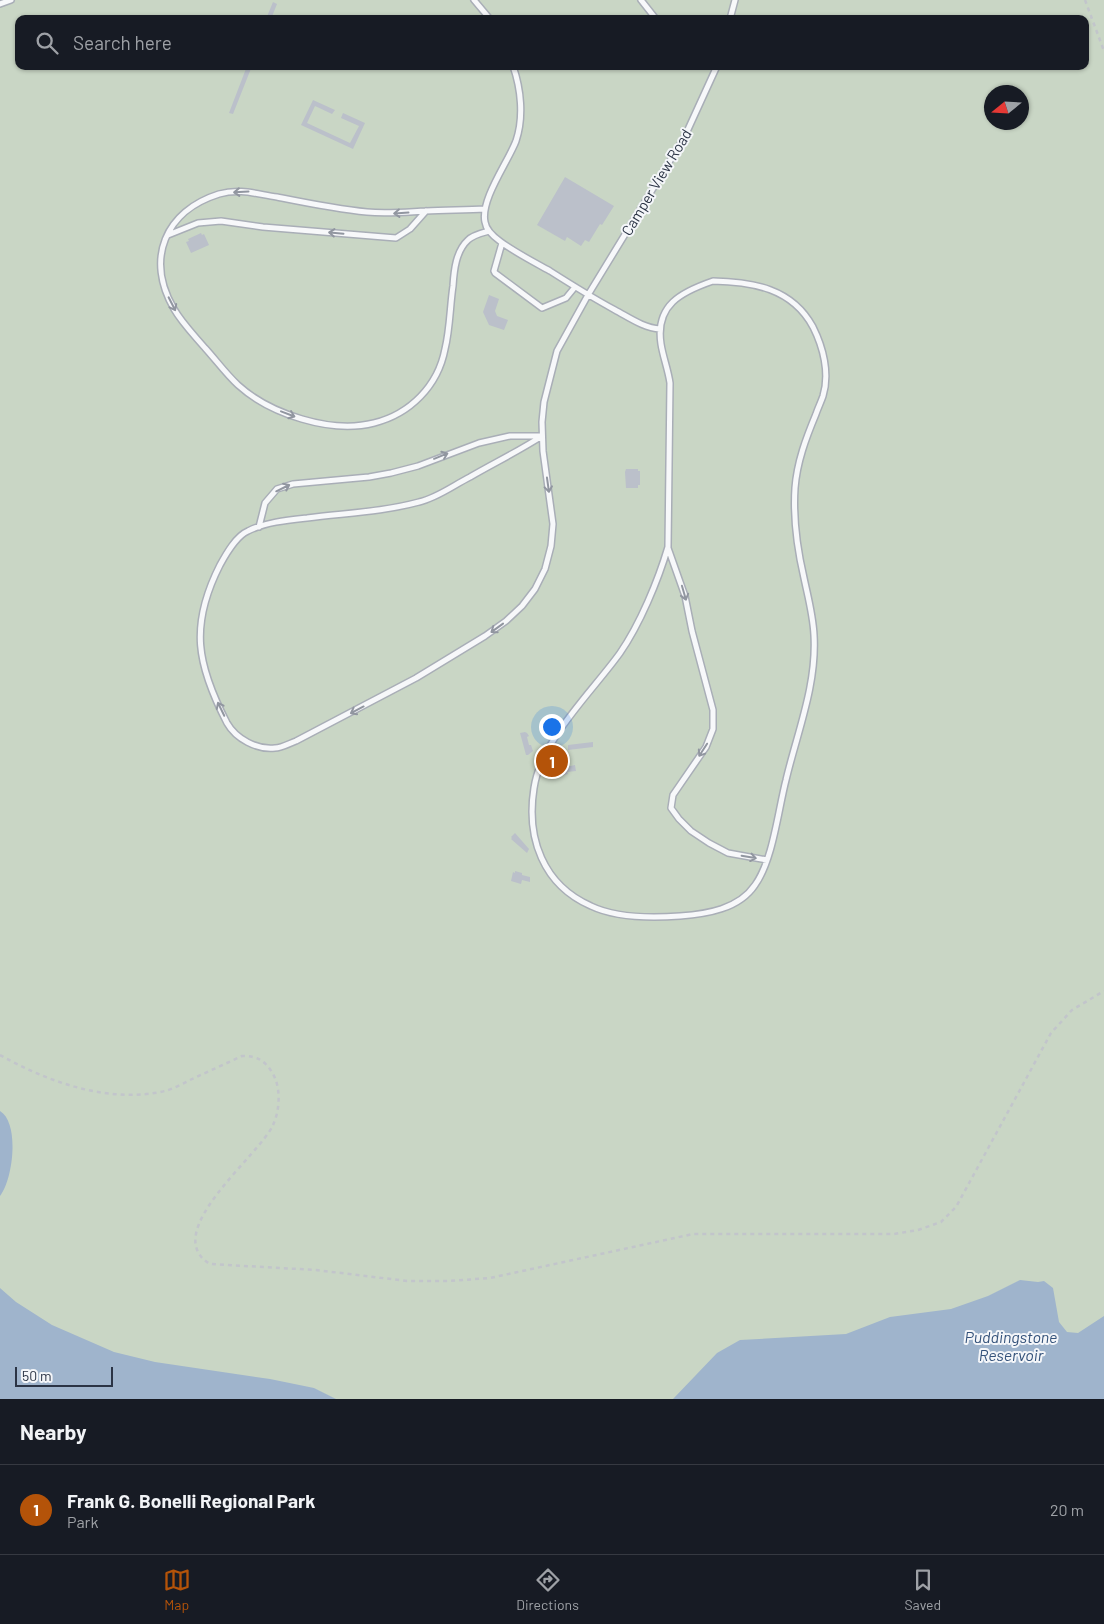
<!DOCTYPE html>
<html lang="en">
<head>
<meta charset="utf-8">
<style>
  body { margin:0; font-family:Barlow,sans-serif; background:#242831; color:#f1f3f6 }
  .compass { position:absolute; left:984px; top:85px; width:45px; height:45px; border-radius:50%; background:#171b24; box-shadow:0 1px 4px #0004; rotate:252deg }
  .scale { position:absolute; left:15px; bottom:12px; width:98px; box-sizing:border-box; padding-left:5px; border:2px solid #2b3445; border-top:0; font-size:14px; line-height:18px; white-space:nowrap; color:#2b3445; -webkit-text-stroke:4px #f4f6f9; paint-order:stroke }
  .you { position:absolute; left:551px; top:726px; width:18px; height:18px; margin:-12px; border:4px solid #fff; border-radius:50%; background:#1a73e8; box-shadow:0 0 0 8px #1a73e833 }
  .badge { display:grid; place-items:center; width:32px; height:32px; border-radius:50%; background:#b45309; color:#fff; font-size:16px; font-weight:700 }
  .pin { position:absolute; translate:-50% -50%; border:2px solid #fff; box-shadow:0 1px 5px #0006 }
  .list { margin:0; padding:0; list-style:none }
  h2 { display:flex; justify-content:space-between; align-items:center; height:65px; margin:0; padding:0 20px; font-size:21px }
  h2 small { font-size:16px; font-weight:400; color:#9ea1a6 }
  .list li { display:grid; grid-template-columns:32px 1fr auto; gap:15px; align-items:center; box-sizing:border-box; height:90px; padding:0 20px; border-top:1px solid #363941 }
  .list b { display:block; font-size:19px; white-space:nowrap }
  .list p { margin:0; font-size:16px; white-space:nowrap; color:#9ea1a6 }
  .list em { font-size:16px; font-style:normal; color:#9ea1a6 }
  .icon { flex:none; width:28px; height:28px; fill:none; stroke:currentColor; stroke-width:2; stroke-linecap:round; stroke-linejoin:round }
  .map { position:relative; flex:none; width:1104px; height:1399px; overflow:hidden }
  .search { position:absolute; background:#171b24; box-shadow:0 1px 4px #0004; left:15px; right:15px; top:15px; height:55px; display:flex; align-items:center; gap:12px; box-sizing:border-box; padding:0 18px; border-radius:10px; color:#9ea1a6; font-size:19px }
  .sheet { height:155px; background:#171b24 }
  nav { display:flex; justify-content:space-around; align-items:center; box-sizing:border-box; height:70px; border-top:1px solid #363941; background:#171b24; font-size:14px; color:#9ea1a6 }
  nav a { display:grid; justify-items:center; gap:2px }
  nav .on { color:#b45309 }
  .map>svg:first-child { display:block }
</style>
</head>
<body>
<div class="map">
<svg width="1104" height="1399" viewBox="0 0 1104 1399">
  <rect width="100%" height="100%" fill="#e4e7ec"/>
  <path fill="#c9d6c5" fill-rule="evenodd" d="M 0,0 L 1104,0 L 1104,1399 L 0,1399 ZM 19,19 L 1085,19 L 1085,66 L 19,66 ZM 992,92 L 1022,92 L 1022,122 L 992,122 Z"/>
  <path fill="#9fb4cc" d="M 0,1111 C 20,1123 13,1180 0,1196 Z
    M 1020,1280 L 1038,1282 L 1044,1281 L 1053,1288 L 1059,1322 L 1067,1332 L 1078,1333 L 1104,1316 L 1104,1399 L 673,1399 L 717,1353 L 740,1340 L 846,1334 L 890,1317 L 951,1309 L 988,1296 Z
    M 0,1288 L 16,1302 L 52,1325 L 114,1352 L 155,1362 L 270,1379 L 314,1388 L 336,1399 L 0,1399 Z"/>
  <path fill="#bbc0ca" d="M 273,2 L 277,4 L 271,19 L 266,19 Z
    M 247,66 L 252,66 L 233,114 L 229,113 Z
    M 313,100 L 335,110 L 332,114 L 315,106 L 307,123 L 350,143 L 359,126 L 341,118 L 343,113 L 365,123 L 353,149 L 301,125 Z
    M 565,177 L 614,206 L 602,225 L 600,224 L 589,242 L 585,240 L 581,246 L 567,237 L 565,241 L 537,225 Z
    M 201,233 L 202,235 L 204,234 L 209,245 L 191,253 L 186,242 L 189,241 L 188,239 Z
    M 489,295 L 499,299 L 495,311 L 497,316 L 508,320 L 504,330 L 489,325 L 483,312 Z
    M 626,469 L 638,469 L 638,471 L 640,471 L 640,485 L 638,485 L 638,488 L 626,488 L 625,472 Z
    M 525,732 L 527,733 L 529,736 L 527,737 L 529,745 L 531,745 L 533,751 L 528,755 L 526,755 L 520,733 Z
    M 593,742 L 593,747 L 568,750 L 568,745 Z
    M 565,763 L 566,767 L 575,765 L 576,771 L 567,772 L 568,774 L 560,776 L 560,774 L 556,775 L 554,771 L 558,770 L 557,765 Z
    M 515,833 L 529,849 L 527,853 L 511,839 L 512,838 L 511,837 Z
    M 515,871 L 522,873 L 522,875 L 530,877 L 530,882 L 522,880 L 521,884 L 511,881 L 513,872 L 515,873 Z"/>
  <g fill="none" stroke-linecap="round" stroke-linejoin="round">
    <g stroke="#a9aeb7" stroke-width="8">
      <path id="service" d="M 474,0 L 490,19
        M 641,0 L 656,19
        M 0,4 L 11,0
        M 730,19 L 735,0
        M 513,66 C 521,89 524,117 516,141 C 508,162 480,200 485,222 C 486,230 494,237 501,242 C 516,253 534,262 550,271 C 572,285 593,298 615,310 C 630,318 644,328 660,329
        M 485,209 C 465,210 445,210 426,211 C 406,212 387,214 367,212 C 336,209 307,203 277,197 C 256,194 240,188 219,194 C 165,211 145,259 174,309 C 182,323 194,335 205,348 C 216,360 226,374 238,385 C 270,414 331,434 374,423 C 410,414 438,386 445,349 C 450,329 450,306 453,286 C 454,270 456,251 468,240 C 473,235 482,233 489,231
        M 168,235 L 198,223 L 221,221 L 263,227 L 396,238 L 410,229 L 426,211
        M 502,243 L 494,271 L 495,273 L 542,308 L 566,298 L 575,287
        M 713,281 C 753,282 792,288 813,327 C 823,347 830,373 823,396 C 821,402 818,408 816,414 C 806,438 797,462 795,488 C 793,519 797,548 804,578 C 808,597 813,615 814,635 C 817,685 797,733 786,780 C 778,811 773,860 755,885 C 739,909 707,914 680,916 C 653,918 616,918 591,906 C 543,885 526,838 534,788 C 541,740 592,692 620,653 C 640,624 658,581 668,547 L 670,383 C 668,369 663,357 661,344 C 655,305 681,292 713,281 Z
        M 542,436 C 519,451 494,463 470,477 C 454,485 437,498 419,502 C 382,512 345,513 307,518 C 288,520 266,522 248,531 C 236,536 226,554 220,565 C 189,626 197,665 227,723 C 236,739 257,750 275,748 C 282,748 290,743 296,741 L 416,678 L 485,636 L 506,621 L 522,606 L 535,589 L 545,569 L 551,546 L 553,524 L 543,451 L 542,422 L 544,402 L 557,351 L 588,295 L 685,136 L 717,66
        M 259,527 L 265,503 L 277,489 L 293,484 L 369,477 L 391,473 L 418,466 L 479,443 L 510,436 L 542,436
        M 668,548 L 685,596 L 692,631 L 713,710 L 713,729 L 706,747 L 673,795 L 671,808 L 679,819 L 691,831 L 709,843 L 728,853 L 767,860"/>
    </g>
    <path stroke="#c2c5cb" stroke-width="2.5" stroke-dasharray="4 4" stroke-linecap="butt" d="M 1085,0 L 1104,51
      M 0,1055 C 48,1082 109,1104 165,1091 C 173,1089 182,1084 190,1080 C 207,1072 225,1064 242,1056 C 257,1056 265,1060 273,1074 C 281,1088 280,1110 273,1125 C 260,1155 158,1233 210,1264 L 316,1270 L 407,1281 L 449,1281 L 490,1278 L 693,1234 L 894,1234 L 918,1230 L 941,1222 L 956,1207 L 1051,1033 L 1072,1010 L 1104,991"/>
    <use href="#service" stroke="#f7f8fa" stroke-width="5"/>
  </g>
  <defs><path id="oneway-shaft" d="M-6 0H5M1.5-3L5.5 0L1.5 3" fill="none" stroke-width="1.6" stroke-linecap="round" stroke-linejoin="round" transform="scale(1.25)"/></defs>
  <g stroke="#9196a0">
    <use href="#oneway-shaft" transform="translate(241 192) rotate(177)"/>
    <use href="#oneway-shaft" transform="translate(401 213) rotate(176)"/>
    <use href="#oneway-shaft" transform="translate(336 233) rotate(-175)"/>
    <use href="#oneway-shaft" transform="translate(172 304) rotate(63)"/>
    <use href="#oneway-shaft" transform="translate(288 414) rotate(21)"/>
    <use href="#oneway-shaft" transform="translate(441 456) rotate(-22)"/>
    <use href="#oneway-shaft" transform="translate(548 485) rotate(82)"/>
    <use href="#oneway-shaft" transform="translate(283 488) rotate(-26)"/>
    <use href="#oneway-shaft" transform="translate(684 593) rotate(74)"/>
    <use href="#oneway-shaft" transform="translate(497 628) rotate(144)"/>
    <use href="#oneway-shaft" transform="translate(221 709) rotate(-116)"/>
    <use href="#oneway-shaft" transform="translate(357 710) rotate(152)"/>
    <use href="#oneway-shaft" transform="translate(703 750) rotate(123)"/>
    <use href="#oneway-shaft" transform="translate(749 857) rotate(10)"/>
  </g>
  <g text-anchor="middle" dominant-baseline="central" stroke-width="4" stroke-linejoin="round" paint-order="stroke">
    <g font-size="15" fill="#2b3445" stroke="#f4f6f9">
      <text transform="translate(656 182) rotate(-59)">Camper View Road</text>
    </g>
    <g font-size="16" font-style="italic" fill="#34527a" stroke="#f4f6f9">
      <text x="1011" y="1336">Puddingstone<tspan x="1011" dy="18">Reservoir</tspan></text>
    </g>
  </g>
</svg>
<svg class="compass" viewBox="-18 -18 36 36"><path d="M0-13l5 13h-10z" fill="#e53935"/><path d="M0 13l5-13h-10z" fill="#9ea1a6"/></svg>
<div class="scale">50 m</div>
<div class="you"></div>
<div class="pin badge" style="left:552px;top:761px">1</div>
<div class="search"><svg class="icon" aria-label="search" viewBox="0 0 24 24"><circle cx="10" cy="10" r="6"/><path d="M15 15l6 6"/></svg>Search here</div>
</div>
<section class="sheet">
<h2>Nearby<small></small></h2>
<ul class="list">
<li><span class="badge">1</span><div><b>Frank G. Bonelli Regional Park</b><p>Park</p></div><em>20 m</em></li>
</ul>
</section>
<nav>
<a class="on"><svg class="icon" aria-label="map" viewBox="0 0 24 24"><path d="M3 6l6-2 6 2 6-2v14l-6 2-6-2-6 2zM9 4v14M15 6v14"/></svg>Map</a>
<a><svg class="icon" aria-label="directions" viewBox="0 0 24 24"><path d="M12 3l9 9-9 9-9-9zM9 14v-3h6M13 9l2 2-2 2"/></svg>Directions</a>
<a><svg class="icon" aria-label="saved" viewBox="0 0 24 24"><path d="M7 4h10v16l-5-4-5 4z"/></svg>Saved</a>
</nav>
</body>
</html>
